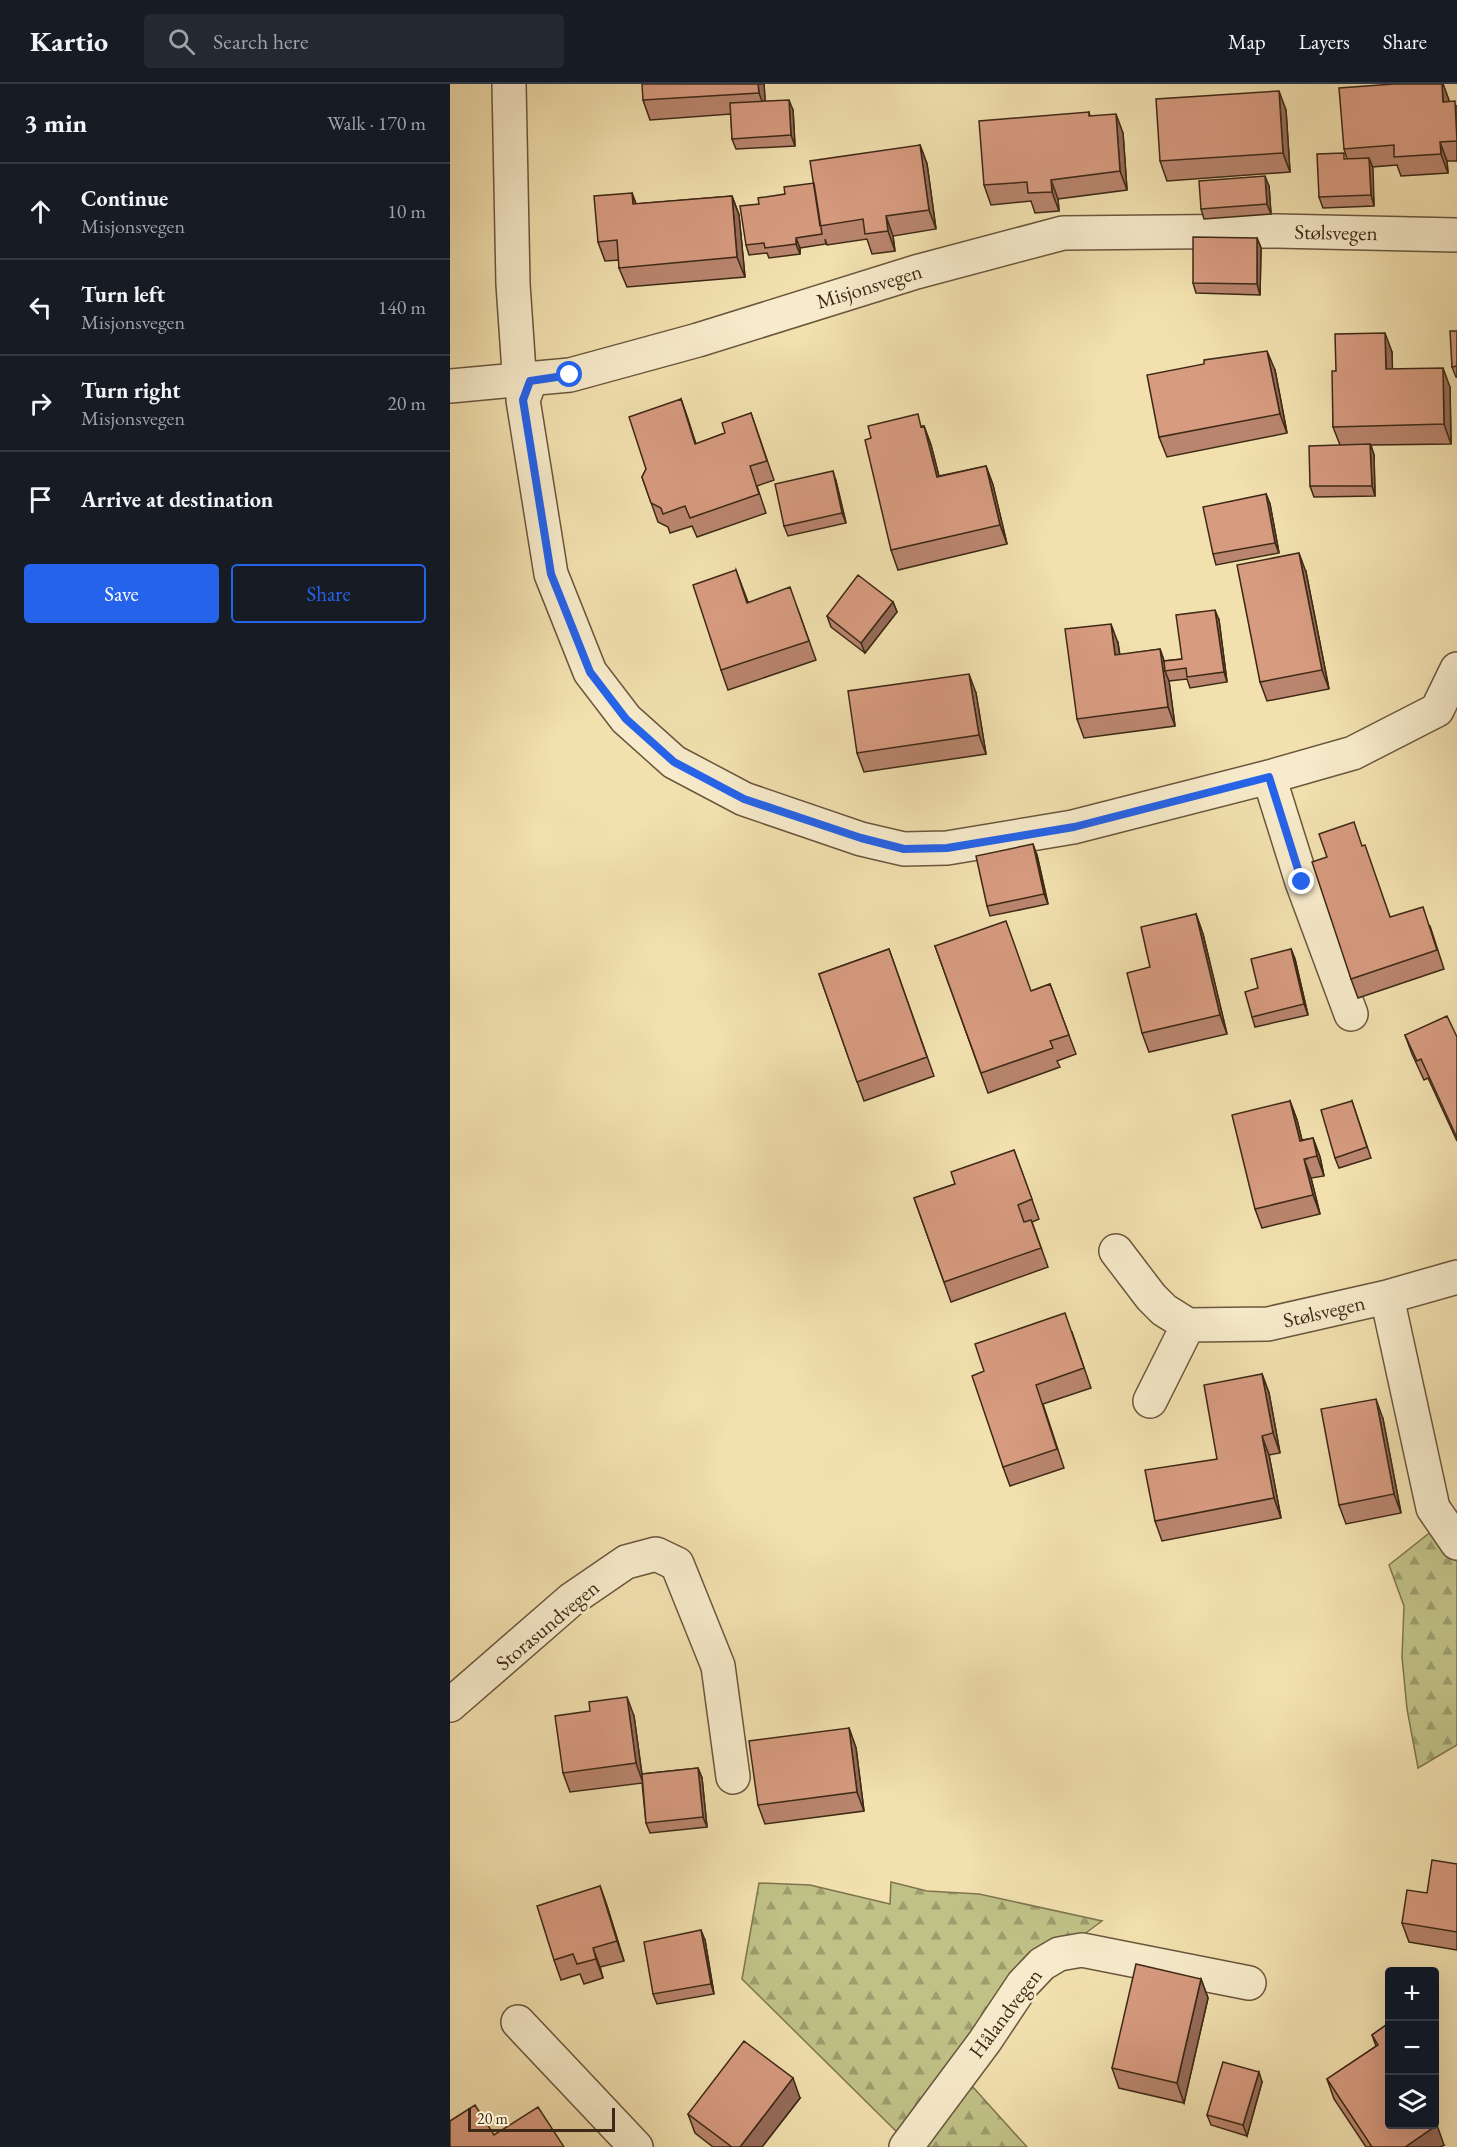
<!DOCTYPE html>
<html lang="en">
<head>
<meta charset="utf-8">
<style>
  body { margin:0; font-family:"EB Garamond",serif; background:#242831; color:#f1f3f6 }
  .controls { position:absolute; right:18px; bottom:18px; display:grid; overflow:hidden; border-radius:6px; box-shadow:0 6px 24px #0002 }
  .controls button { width:54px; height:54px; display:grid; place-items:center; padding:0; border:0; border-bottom:2px solid #363941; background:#171b24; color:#f1f3f6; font:30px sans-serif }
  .scale { position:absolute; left:18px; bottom:15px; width:147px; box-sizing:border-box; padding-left:6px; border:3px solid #3d2916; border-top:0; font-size:16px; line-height:21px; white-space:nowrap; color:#3d2916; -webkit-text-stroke:4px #f7ebcb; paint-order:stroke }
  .stop { position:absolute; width:18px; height:18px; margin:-14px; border:4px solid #2563eb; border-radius:50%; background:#fff }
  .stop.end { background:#2563eb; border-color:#fff; box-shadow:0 2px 6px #0008 }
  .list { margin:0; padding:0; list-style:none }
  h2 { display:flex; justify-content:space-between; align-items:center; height:78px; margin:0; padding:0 24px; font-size:26px }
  h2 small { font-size:20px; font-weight:400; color:#9ea1a6 }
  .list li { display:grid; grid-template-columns:39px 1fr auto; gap:18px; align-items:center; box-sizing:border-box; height:96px; padding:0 24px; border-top:2px solid #363941 }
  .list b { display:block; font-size:22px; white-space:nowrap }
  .list p { margin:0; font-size:20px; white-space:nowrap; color:#9ea1a6 }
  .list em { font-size:20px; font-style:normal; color:#9ea1a6 }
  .actions { display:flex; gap:12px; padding:18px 24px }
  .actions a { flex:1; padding:14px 0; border:2px solid #2563eb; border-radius:6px; text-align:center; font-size:21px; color:#2563eb }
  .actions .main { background:#2563eb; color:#fff }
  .icon { flex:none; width:33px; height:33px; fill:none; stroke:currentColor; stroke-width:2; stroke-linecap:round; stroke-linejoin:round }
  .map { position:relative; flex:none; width:1007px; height:2063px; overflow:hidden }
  header { display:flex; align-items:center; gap:36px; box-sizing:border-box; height:84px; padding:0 30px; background:#171b24; border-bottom:2px solid #363941 }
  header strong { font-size:28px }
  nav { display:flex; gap:33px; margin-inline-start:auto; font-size:21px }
  .search { width:420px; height:54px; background:#242831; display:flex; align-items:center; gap:15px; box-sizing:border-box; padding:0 21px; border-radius:6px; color:#9ea1a6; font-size:22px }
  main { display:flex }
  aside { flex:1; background:#171b24 }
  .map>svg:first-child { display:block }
</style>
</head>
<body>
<header>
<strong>Kartio</strong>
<div class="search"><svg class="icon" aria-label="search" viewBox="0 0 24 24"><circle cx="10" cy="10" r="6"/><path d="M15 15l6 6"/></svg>Search here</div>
<nav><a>Map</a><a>Layers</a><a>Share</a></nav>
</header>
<main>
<aside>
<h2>3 min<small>Walk · 170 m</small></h2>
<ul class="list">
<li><svg class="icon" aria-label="ahead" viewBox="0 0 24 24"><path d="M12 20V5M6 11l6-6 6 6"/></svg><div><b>Continue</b><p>Misjonsvegen</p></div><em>10 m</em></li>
<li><svg class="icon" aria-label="left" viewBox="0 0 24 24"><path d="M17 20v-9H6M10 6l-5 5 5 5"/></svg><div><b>Turn left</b><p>Misjonsvegen</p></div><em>140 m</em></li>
<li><svg class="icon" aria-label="right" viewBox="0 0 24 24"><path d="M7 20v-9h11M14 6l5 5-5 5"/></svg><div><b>Turn right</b><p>Misjonsvegen</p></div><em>20 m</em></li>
<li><svg class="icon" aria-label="arrive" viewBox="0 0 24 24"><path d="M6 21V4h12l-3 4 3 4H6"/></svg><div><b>Arrive at destination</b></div></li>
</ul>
<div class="actions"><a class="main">Save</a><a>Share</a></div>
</aside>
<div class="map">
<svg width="1007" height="2063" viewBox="0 0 1007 2063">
  <defs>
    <pattern id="forest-firs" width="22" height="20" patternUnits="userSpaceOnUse" patternTransform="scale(1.5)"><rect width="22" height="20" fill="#c0c187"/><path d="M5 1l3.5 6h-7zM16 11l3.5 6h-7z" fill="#9d9d6d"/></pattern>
  </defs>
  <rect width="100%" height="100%" fill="#f2e0af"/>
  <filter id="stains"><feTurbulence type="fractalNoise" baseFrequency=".00333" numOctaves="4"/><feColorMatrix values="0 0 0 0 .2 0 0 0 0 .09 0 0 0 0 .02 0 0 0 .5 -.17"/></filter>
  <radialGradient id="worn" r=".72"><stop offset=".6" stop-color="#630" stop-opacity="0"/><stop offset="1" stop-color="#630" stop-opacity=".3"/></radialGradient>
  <path fill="url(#forest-firs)" stroke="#7e754e" stroke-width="1.5" d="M 1007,1427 L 1007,1661 L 968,1684 L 957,1625 L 952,1573 L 954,1522 L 939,1481 Z
    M 441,1798 L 477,1807 L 529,1810 L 652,1837 L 614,1865 L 513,1992 L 577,2063 L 449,2063 L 455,2056 L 292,1895 L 309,1799 L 360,1801 L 440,1820 Z"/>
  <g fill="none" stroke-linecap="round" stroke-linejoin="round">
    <g stroke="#6a573c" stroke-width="36">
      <path id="minor" d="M 59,0 L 63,200 L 69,288 L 80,297
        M 80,297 L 73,316 L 101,490 L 140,588 L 176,635 L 224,678 L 294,715 L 411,755 L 454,765 L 497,764 L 623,743 L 819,693 L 903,669 L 987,626
        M 0,302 L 120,291 L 248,256 L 466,188 L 613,149 L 827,147 L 1007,151
        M 987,626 L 1007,585
        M 819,693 L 852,798 L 901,930
        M 666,1167 L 701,1213 L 714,1226 L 738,1241 L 818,1240 L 937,1213 L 1007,1193
        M 937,1213 L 983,1424 L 1007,1459
        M 700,1317 L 738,1241
        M 0,1621 L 122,1515 L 176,1478 L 206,1470 L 227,1480 L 268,1582 L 283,1693
        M 68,1938 L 186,2063
        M 456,2063 L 535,1957 L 573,1900 L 592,1880 L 609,1870 L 632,1866 L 799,1899"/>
    </g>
    <use href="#minor" stroke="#f7ebcb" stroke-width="33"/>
  </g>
  <path fill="#b9856e" stroke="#3d2916" stroke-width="1.5" d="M 314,0 L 315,17 L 343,26 L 345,62 L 286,65 L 282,55 L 281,30 L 200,36 L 193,16 Z
    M 944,0 L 993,0 L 999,18 L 1007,22 L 1007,77 L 997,77 L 998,89 L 951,92 L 947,81 L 922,83 L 924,122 L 873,124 L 869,113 L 896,75 L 897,75 L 894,65 Z
    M 836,26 L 840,88 L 717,97 L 710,77 Z
    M 639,28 L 640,32 L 673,49 L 677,106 L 608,115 L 609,127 L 585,129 L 581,117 L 541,121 L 534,101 Z
    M 470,61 L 477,80 L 486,145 L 443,152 L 445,167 L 422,170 L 417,155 L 377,161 L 375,155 L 376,160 L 350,164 L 350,170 L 319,174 L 317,169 L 299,171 L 296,161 L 309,120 L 364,99 Z
    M 819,102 L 821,130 L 754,135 L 751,125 Z
    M 182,109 L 186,120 L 282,112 L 289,131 L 295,193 L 177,203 L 169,184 L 169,176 L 155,177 L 148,158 Z
    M 807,154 L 811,164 L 810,211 L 746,209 L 743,199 Z
    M 1007,247 L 1007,293 L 1006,293 L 1002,283 Z
    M 942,268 L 942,285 L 1000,303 L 1001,360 L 921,361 L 924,371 L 925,412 L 864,413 L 860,402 L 890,361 L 883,343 L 886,287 Z
    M 825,286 L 837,349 L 717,373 L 709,353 Z
    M 231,315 L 246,360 L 275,349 L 301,329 L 324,396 L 307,402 L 316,429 L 247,453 L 242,442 L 220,449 L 218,443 L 208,438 L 192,393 Z
    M 472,342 L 474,342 L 481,361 L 489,392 L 536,382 L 543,401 L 557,460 L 448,486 L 441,466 Z
    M 386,397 L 396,439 L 338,452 L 334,442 Z
    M 816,410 L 820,420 L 829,469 L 766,481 L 763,470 Z
    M 286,486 L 298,518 L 347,523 L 366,576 L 278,606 L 271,586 Z
    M 856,488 L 879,605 L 817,617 L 810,598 Z
    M 443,518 L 447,528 L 415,569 L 381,543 L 377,532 Z
    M 769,536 L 777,598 L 740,604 L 737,595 L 719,597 L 725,642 L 634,654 L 627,635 L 668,559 L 670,571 L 710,565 L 714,577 L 732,575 Z
    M 526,609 L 536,670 L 414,688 L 407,669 Z
    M 912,762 L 940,833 L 980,842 L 994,885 L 908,914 L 901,895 L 877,773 Z
    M 587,771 L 598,820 L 540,832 L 537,822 Z
    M 746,830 L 753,850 L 777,950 L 699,968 L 692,949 L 700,883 Z
    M 485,862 L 581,907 L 600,900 L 626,970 L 607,977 L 610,983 L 538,1009 Z
    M 439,865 L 484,992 L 414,1017 L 369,890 Z
    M 841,865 L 845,875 L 858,931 L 805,943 L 802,933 L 808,904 Z
    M 955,951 L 1007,953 L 1007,1057 L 978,994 L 974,996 L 962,970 Z
    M 840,1017 L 847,1036 L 852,1056 L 863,1054 L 870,1073 L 874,1092 L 861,1094 L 870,1130 L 812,1144 L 805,1125 Z
    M 902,1017 L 921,1074 L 889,1084 L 885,1074 Z
    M 564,1066 L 589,1135 L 582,1138 L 598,1183 L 501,1218 L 464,1114 L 505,1100 Z
    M 622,1248 L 641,1304 L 593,1320 L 614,1384 L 560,1402 L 553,1383 L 534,1287 Z
    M 812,1290 L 819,1309 L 830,1369 L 819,1371 L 831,1434 L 712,1457 L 705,1437 L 767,1375 Z
    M 933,1335 L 951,1429 L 896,1440 L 889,1421 Z
    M 184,1632 L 192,1690 L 248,1684 L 252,1694 L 257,1743 L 200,1749 L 196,1739 L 192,1699 L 120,1708 L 113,1689 Z
    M 399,1644 L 406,1664 L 414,1727 L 315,1740 L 308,1721 Z
    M 1007,1780 L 1007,1866 L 959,1858 L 952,1839 Z
    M 150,1802 L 157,1822 L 174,1877 L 150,1883 L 153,1894 L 134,1900 L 130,1890 L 111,1896 L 104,1876 Z
    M 255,1856 L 264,1910 L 207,1920 L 203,1910 Z
    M 751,1895 L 758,1914 L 734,2019 L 669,2004 L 662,1984 Z
    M 939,1939 L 939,2040 L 994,2061 L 990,2063 L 916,2063 L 884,2015 L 877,1995 L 926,1962 L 922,1951 Z
    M 812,1998 L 797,2052 L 761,2041 L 757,2031 Z
    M 350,2014 L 312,2063 L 263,2063 L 245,2049 L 238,2030 Z"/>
  <path fill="#966c5a" stroke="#3d2916" stroke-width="1.5" d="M 308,0 L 314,0 L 316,28 L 309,9 Z
    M 992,0 L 993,0 L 999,16 L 1000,38 L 993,18 Z
    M 829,7 L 836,26 L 840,88 L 833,69 Z
    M 339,16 L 343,26 L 345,62 L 341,51 Z
    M 666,30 L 673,49 L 677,106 L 670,87 Z
    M 990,58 L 997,77 L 998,89 L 991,70 Z
    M 470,61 L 477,80 L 486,145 L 479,126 Z
    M 919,74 L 923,84 L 924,122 L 921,111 Z
    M 815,92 L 819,102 L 821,130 L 817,120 Z
    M 601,96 L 608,115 L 609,127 L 602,108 Z
    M 182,109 L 189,128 L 183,120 Z
    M 282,112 L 289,131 L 295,193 L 287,173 Z
    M 436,132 L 443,152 L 445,167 L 438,147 Z
    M 346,154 L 350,164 L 350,170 L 346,160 Z
    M 807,154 L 811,164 L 810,211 L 807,200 Z
    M 935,249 L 942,268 L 943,304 L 936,285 Z
    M 817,267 L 825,286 L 837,349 L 830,330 Z
    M 993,284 L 1000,303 L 1001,360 L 994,340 Z
    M 231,315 L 238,335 L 252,380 L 245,360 Z
    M 474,342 L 481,361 L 494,412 L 487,393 Z
    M 920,360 L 924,371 L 925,412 L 922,402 Z
    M 536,382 L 543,401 L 557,460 L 550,441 Z
    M 383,387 L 386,397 L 396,439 L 392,429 Z
    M 816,410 L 820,420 L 829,469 L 825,459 Z
    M 849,469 L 856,488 L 879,605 L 872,586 Z
    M 443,518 L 447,528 L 415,569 L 411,559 Z
    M 765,526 L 769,536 L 777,598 L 774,588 Z
    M 661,540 L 668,559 L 672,591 L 665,571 Z
    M 710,565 L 717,585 L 715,587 L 719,597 L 725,642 L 718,623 Z
    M 519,590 L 526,609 L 536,670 L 529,651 Z
    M 583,760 L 587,771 L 598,820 L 594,810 Z
    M 746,830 L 753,850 L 777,950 L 770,931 Z
    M 841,865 L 845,875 L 858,931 L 854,920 Z
    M 840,1017 L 847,1036 L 857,1076 L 850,1057 Z
    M 863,1054 L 870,1073 L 874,1092 L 867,1072 Z
    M 854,1075 L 861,1094 L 870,1130 L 863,1111 Z
    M 812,1290 L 819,1309 L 830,1369 L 823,1349 Z
    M 926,1315 L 933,1335 L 951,1429 L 944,1410 Z
    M 812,1352 L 819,1371 L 831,1434 L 824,1414 Z
    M 177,1613 L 184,1632 L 193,1699 L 186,1679 Z
    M 399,1644 L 406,1664 L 414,1727 L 407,1708 Z
    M 248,1684 L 252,1694 L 257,1743 L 253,1733 Z
    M 150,1802 L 157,1822 L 174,1877 L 167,1857 Z
    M 251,1846 L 255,1856 L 264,1910 L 261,1900 Z
    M 143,1864 L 150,1883 L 153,1894 L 146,1875 Z
    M 751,1895 L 758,1914 L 734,2019 L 727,1999 Z
    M 809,1988 L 812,1998 L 797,2052 L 793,2041 Z
    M 343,1994 L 350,2014 L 312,2063 L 290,2063 Z
    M 987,2041 L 994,2061 L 990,2063 L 955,2063 Z"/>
  <path fill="#d79b80" stroke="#3d2916" stroke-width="1.5" d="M 192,0 L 308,0 L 309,9 L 193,16 Z
    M 944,0 L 992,0 L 993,18 L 1005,17 L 1007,57 L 990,58 L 991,70 L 944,73 L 944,61 L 894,65 L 889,4 Z
    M 829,7 L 833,69 L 710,77 L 706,15 Z
    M 339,16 L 341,51 L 282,55 L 280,19 Z
    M 639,28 L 639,32 L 666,30 L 670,87 L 601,96 L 602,108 L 578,109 L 577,98 L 534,101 L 529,37 Z
    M 470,61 L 479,126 L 436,132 L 438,147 L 415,150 L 413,135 L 370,142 L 360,77 Z
    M 894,69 L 894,75 L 919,74 L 921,111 L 869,113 L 867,70 Z
    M 815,92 L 817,120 L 751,125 L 749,97 Z
    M 364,99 L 372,150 L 346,154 L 346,160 L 315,164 L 314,159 L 296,161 L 290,122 L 309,120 L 308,114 L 335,110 L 334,103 Z
    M 182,109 L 183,120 L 282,112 L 287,173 L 169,184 L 167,156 L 148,158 L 144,112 Z
    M 743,153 L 807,154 L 807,200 L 743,199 Z
    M 1000,247 L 1007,247 L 1007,282 L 1002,283 Z
    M 935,249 L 936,285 L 993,284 L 994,340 L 883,343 L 882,287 L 886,287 L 885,250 Z
    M 817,267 L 830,330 L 709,353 L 697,291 L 754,280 L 754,276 Z
    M 231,315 L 245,360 L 275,349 L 272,339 L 301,329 L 317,377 L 300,382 L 309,410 L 240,434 L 235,422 L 213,430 L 211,424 L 201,419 L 192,393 L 196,385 L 179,333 Z
    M 468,330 L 471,343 L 474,342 L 487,393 L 536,382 L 550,441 L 441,466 L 415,356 L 421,354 L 418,342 Z
    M 920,360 L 922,402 L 860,402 L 859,362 Z
    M 383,387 L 392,429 L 334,442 L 325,400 Z
    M 816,410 L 825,459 L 763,470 L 753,423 Z
    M 849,469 L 872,586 L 810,598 L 787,481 Z
    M 286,486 L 297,519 L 340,503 L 359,557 L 271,586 L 243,501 Z
    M 408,491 L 443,518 L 411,559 L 377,532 Z
    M 765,526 L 774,588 L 737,593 L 736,584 L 715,587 L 714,577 L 732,575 L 726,531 Z
    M 661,540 L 665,571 L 710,565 L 718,623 L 627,635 L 615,545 Z
    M 519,590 L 529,651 L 407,669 L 398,607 Z
    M 904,738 L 912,762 L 915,761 L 940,833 L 973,823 L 987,866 L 901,895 L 862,778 L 877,773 L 869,750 Z
    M 583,760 L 594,810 L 537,822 L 526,772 Z
    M 746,830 L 770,931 L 692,949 L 677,889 L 700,883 L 691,843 Z
    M 556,837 L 581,907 L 600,900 L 619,951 L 600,957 L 603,964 L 531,989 L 485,862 Z
    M 439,865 L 477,973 L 407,998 L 369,890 Z
    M 841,865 L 854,920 L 802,933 L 795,908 L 808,904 L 801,875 Z
    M 997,932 L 1007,953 L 1007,1054 L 971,975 L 967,977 L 955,951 Z
    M 840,1017 L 850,1057 L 863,1054 L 867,1072 L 854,1075 L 863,1111 L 805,1125 L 782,1031 Z
    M 902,1017 L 917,1063 L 885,1074 L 871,1026 Z
    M 564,1066 L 582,1115 L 568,1121 L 574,1138 L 581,1136 L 591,1164 L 494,1198 L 464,1114 L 505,1100 L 501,1088 Z
    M 615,1229 L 634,1284 L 586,1301 L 607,1365 L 553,1383 L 522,1292 L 534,1287 L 525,1260 Z
    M 812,1290 L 823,1349 L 812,1352 L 824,1414 L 705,1437 L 695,1386 L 767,1375 L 754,1301 Z
    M 926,1315 L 944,1410 L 889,1421 L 871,1325 Z
    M 177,1613 L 186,1679 L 113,1689 L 105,1632 L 140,1627 L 139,1618 Z
    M 399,1644 L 407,1708 L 308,1721 L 299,1657 Z
    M 248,1684 L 253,1733 L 196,1739 L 192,1690 Z
    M 982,1776 L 1007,1780 L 1007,1848 L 952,1839 L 957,1806 L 977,1809 Z
    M 150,1802 L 167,1857 L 143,1864 L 146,1875 L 127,1880 L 123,1870 L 104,1876 L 87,1822 Z
    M 251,1846 L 261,1900 L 203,1910 L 194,1858 Z
    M 686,1880 L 751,1895 L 727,1999 L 662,1984 Z
    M 939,1939 L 939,2040 L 984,2040 L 984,2038 L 987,2041 L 955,2063 L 922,2063 L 877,1995 L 928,1961 L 922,1951 Z
    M 294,1957 L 343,1994 L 290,2063 L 282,2063 L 238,2030 Z
    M 773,1978 L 809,1988 L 793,2041 L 757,2031 Z
    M 25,2021 L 44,2051 L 88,2023 L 114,2063 L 0,2063 L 0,2037 Z"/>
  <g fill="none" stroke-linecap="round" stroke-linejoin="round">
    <path stroke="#2563eb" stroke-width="8" d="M 120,291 L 80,297 L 73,316 L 101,490 L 140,588 L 176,635 L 224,678 L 294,715 L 411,754 L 454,765 L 497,764 L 624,743 L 819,693 L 852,798"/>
  </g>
  <g text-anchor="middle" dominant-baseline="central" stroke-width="5" stroke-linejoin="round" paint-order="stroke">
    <g font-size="21" fill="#3d2916" stroke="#f7ebcb">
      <text transform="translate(886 148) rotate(1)">Stølsvegen</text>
      <text transform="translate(419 202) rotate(-17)">Misjonsvegen</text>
      <text transform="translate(874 1227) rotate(-13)">Stølsvegen</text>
      <text transform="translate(97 1541) rotate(-40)">Storasundvegen</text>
      <text transform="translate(555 1929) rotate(-53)">Hålandvegen</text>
    </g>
  </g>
  <rect width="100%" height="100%" filter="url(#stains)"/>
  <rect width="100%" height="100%" fill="url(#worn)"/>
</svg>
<div class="controls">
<button>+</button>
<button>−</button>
<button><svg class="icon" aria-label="layers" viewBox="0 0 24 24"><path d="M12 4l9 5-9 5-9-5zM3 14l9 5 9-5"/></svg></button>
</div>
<div class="scale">20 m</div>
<div class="stop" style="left:120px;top:291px"></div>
<div class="stop end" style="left:852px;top:798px"></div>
</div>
</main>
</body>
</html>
